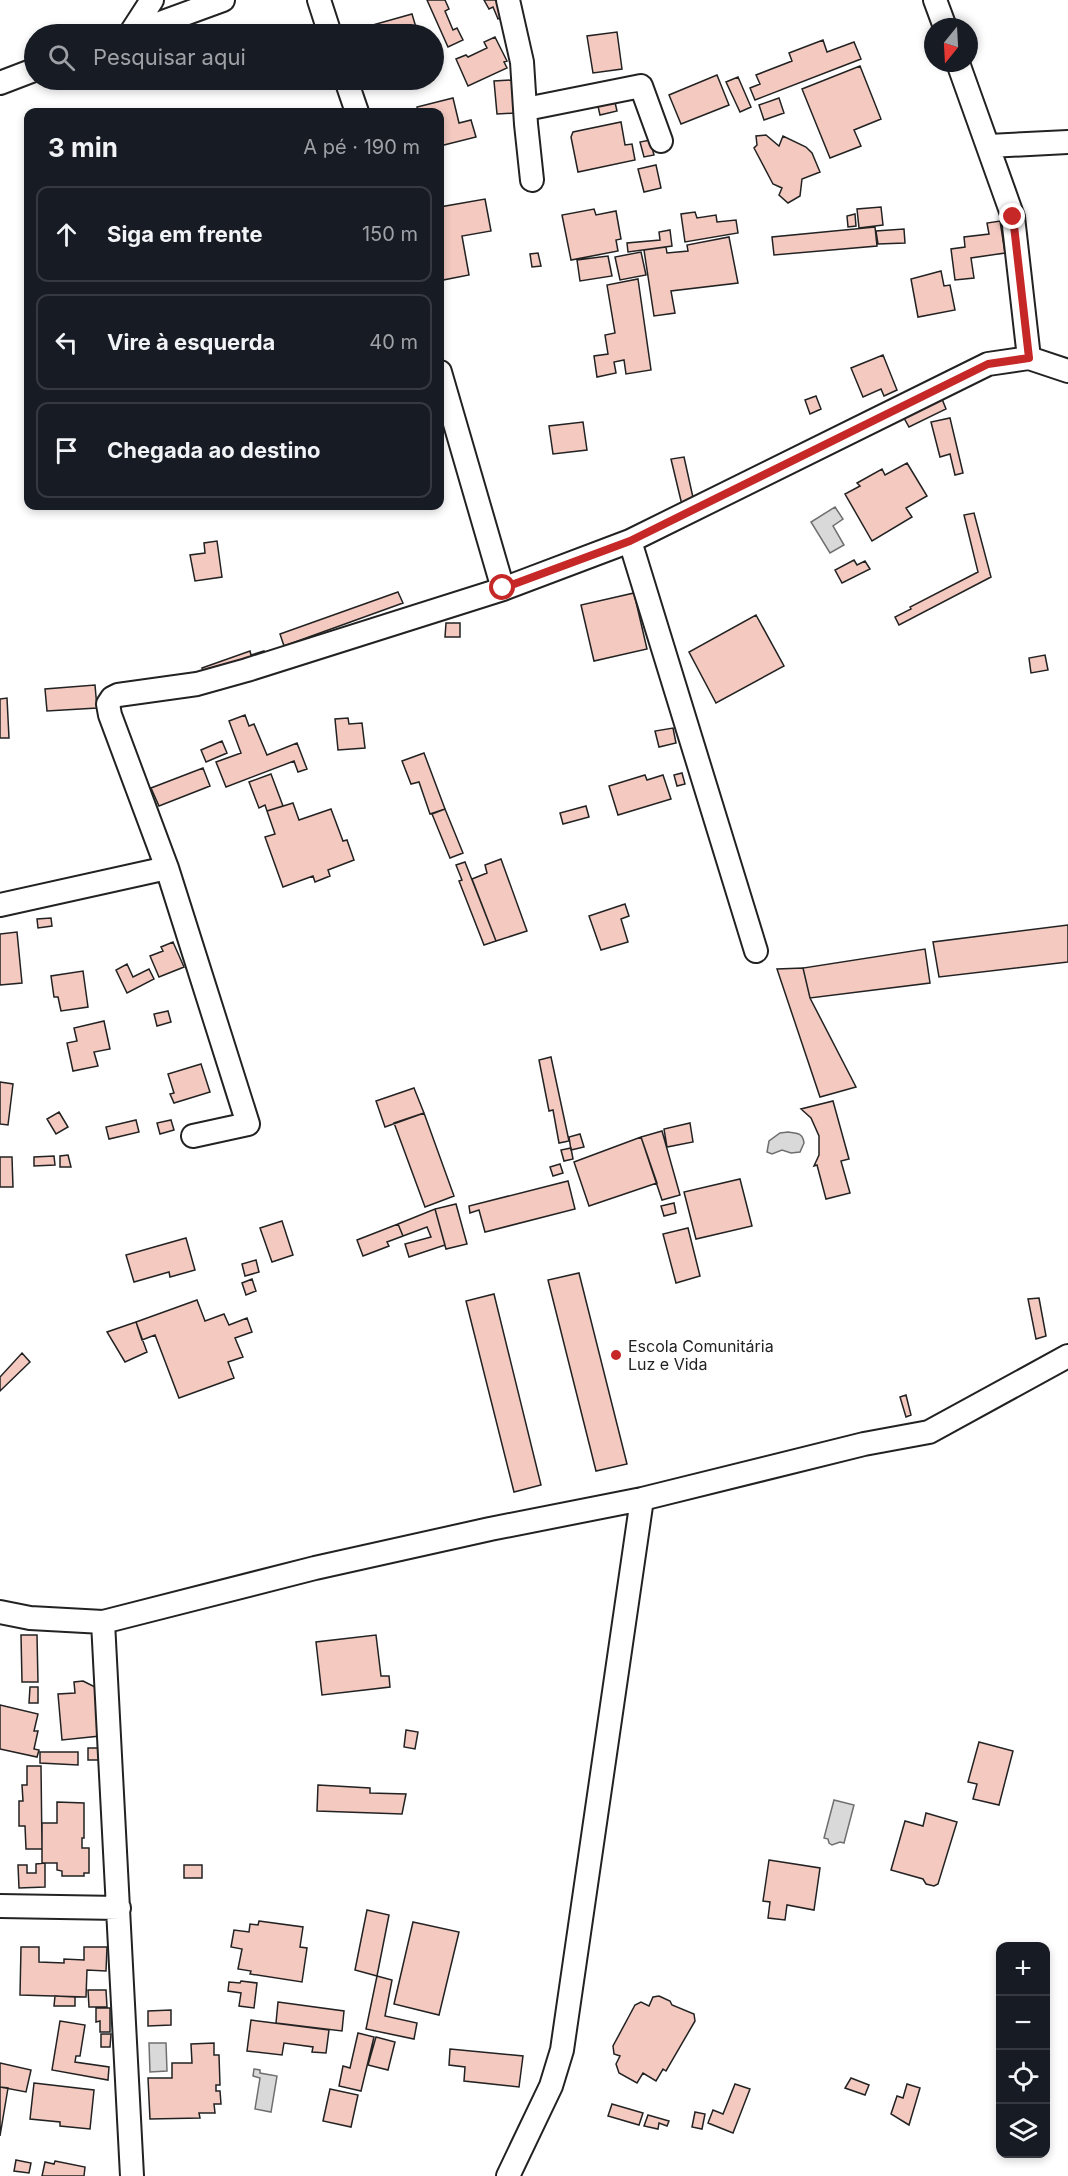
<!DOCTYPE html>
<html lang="pt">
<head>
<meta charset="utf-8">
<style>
  body { margin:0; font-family:Inter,sans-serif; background:#242831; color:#f1f3f6 }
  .controls { position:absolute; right:18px; bottom:18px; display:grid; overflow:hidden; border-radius:12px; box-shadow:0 3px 9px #0003 }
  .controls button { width:54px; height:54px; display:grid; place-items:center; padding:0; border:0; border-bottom:2px solid #363941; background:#171b24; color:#f1f3f6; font:30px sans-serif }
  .compass { position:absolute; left:924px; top:18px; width:54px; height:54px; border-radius:50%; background:#171b24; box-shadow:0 3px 9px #0003; rotate:198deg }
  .stop { position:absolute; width:18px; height:18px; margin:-14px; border:4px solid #c62828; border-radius:50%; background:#fff }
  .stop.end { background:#c62828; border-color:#fff; box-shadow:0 2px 6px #0008 }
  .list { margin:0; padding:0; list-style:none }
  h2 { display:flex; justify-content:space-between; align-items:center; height:78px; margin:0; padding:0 24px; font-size:26px }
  h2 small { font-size:20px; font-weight:400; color:#9ea1a6 }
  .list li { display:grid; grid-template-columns:39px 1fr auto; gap:18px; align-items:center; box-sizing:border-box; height:96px; margin:0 12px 12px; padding:0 12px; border:2px solid #363941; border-radius:12px }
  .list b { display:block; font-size:22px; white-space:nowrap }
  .list em { font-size:20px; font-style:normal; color:#9ea1a6 }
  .icon { flex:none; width:33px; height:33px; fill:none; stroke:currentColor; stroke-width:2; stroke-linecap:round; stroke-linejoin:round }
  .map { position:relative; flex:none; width:1068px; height:2176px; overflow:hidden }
  .search { position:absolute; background:#171b24; box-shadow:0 3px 9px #0003; left:24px; top:24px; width:420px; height:66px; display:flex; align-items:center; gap:15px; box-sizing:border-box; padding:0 21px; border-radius:33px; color:#9ea1a6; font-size:22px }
  .panel { position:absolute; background:#171b24; box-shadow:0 3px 9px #0003; left:24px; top:108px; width:420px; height:402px; border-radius:12px }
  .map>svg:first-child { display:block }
</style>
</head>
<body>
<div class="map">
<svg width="1068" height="2176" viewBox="0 0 1068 2176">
  <rect width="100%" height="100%" fill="#fff"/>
  <path fill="#d9d9d9" stroke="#6f6f6f" stroke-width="1.5" d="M 835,507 L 843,519 L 833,526 L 844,545 L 830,553 L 811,522 Z
    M 788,1132 C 797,1133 803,1133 804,1143 L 800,1152 L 791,1153 L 782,1150 L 772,1154 L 767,1152 L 769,1141 L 780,1133 Z
    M 834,1800 L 854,1805 L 844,1843 L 840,1842 L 832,1845 L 829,1843 L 828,1839 L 824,1838 Z
    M 149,2043 L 166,2043 L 167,2071 L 150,2072 Z
    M 254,2069 L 260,2070 L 260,2073 L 277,2076 L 271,2112 L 255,2109 L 260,2078 L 253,2076 Z"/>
  <path fill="#f3c9c0" stroke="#222" stroke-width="1.5" d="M 427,0 L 445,0 L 449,9 L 445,11 L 453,30 L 457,28 L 463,40 L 448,47 Z
    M 484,0 L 498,0 L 505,15 L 498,19 L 493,7 L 489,9 Z
    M 412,14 L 418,34 L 363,34 L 362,28 Z
    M 617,32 L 622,69 L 593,73 L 587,36 Z
    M 495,37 L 507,61 L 504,62 L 507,68 L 468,86 L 456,59 L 466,55 L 468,57 L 487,48 L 484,42 Z
    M 823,40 L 827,52 L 854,42 L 861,59 L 755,100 L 750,88 L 760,84 L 756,75 L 792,61 L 789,53 Z
    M 860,66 L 881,119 L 854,130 L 861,146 L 830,158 L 802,89 Z
    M 717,75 L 729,105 L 681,124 L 669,95 Z
    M 738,77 L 751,107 L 740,112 L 726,82 Z
    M 512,80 L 515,113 L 497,114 L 494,81 Z
    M 453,98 L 459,123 L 471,120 L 476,137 L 440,146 L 440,112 L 418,112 L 417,107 Z
    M 614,98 L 617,111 L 600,115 L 597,102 Z
    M 779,98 L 784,113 L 764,120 L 759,105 Z
    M 621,122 L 625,145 L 632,144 L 635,160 L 578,172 L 571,137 L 573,132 Z
    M 766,135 L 779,146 L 783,136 L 806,147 L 812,153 L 820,172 L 802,179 L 800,196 L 788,203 L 779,195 L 782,188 L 773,184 L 754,148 L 757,145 L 756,136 Z
    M 650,140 L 654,155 L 644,157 L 640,142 Z
    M 656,165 L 661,188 L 644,192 L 638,169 Z
    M 485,199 L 491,231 L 462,236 L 469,275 L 443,280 L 440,263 L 440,207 Z
    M 881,207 L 883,225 L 859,228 L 857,209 Z
    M 594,209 L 596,215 L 616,211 L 621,239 L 616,240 L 618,251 L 571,260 L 562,215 Z
    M 695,212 L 697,218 L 716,215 L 717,222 L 736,220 L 738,233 L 685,242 L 681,214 Z
    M 855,214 L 856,226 L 848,227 L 847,216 Z
    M 1000,221 L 1005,253 L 971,258 L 974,278 L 955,280 L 951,249 L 965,247 L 964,237 L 989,234 L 987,223 Z
    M 875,227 L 877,246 L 774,255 L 772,237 Z
    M 904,229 L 905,243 L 878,244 L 876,231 Z
    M 670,230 L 672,246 L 628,252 L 627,243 L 660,240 L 659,232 Z
    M 729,237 L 738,283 L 671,291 L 675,313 L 654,316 L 644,250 L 666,247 L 667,253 L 688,251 L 687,245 Z
    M 641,252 L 646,275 L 620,280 L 615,257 Z
    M 538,253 L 541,266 L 532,267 L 530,254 Z
    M 608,256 L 612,276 L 580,281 L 577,260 Z
    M 941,271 L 944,286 L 950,285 L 955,310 L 918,317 L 911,279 Z
    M 638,279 L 651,370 L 626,374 L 624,360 L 614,362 L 616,373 L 597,377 L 594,356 L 608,354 L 605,335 L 615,333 L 607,285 Z
    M 883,355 L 897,390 L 884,396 L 881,389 L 863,397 L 851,368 Z
    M 816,396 L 821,409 L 810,414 L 805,400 Z
    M 942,399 L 946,409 L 909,427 L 904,418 Z
    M 950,418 L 963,473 L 955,475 L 950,454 L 940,457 L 931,422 Z
    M 583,422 L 587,450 L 553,454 L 549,426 Z
    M 684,457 L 694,502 L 682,505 L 671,459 Z
    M 907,463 L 927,496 L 906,508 L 912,517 L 872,541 L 845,494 L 860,486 L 857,483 L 882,469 L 885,475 Z
    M 974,513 L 991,577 L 899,625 L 895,617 L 911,609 L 910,607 L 978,572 L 964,515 Z
    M 217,541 L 222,577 L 195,581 L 190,555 L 205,553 L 204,543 Z
    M 854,560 L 857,565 L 865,561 L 870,569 L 842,583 L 835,570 Z
    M 398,592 L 403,603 L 284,646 L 280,634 Z
    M 634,593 L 647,649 L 594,661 L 581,605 Z
    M 756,615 L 784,666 L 716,703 L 689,652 Z
    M 446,623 L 460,623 L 460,637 L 445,637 Z
    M 250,651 L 251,655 L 264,651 L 267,657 L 206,679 L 202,668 Z
    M 1045,655 L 1048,670 L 1031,673 L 1029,658 Z
    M 95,685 L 97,708 L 47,711 L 45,689 Z
    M 7,698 L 9,738 L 0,738 L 0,699 Z
    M 245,715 L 249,726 L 254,724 L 267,755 L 297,743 L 307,769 L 298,772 L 294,761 L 226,787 L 216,762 L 241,753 L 229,721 Z
    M 348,718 L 349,724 L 362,723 L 365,748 L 338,750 L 335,719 Z
    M 673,728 L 676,743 L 659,747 L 655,731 Z
    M 222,741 L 227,753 L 206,762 L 201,750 Z
    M 424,753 L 445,809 L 430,814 L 419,782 L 411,784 L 402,761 Z
    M 203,768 L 210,786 L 159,806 L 151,788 Z
    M 682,773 L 685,784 L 677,786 L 674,775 Z
    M 271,774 L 283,806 L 267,811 L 265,805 L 259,808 L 249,782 Z
    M 645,775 L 647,780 L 663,775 L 671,799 L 618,815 L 609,786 Z
    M 293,803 L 299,820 L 331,809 L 343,841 L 347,840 L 354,860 L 328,870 L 330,876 L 315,882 L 313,876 L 283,887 L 265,837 L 275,834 L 267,811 Z
    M 586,806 L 589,817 L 563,824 L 560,813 Z
    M 445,809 L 463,853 L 450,858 L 432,814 Z
    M 501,859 L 527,931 L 496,941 L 472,879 L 487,873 L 485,865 Z
    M 465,862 L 496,941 L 484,945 L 459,881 L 462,880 L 456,865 Z
    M 625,904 L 629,916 L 621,919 L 628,942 L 601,950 L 589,916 Z
    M 51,918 L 52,926 L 38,928 L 37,919 Z
    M 1068,925 L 1068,962 L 939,977 L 933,942 Z
    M 17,932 L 22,983 L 0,985 L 0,934 Z
    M 173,942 L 184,967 L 159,977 L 150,956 L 163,951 L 161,947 Z
    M 925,949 L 930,983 L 810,998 L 803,968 Z
    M 127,964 L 133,977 L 149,969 L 154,979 L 127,993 L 116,970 Z
    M 803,968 L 810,998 L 856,1087 L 820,1097 L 777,969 Z
    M 83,971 L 88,1007 L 61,1011 L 58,997 L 54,997 L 51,976 Z
    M 168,1011 L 171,1022 L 157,1026 L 154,1014 Z
    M 104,1021 L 110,1049 L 94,1052 L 98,1066 L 73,1071 L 67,1043 L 77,1041 L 74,1028 Z
    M 551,1057 L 569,1141 L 559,1143 L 553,1110 L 549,1111 L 539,1060 Z
    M 201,1064 L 210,1092 L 174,1103 L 170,1094 L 174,1093 L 168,1074 Z
    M 0,1082 L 13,1084 L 8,1125 L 0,1124 Z
    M 414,1088 L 424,1113 L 385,1127 L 376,1101 Z
    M 833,1101 L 849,1159 L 841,1161 L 850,1193 L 826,1199 L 817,1165 L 814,1166 L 819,1155 L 819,1136 L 811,1118 L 801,1109 Z
    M 59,1112 L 68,1127 L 56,1134 L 47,1119 Z
    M 424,1113 L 454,1196 L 425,1207 L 394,1123 Z
    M 136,1120 L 139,1132 L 109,1139 L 106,1127 Z
    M 171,1120 L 174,1130 L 160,1134 L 157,1123 Z
    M 690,1123 L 693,1142 L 667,1147 L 664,1129 Z
    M 662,1131 L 680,1195 L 662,1200 L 641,1137 Z
    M 580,1134 L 584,1147 L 571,1150 L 569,1137 Z
    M 641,1137 L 657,1183 L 589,1206 L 574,1162 Z
    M 571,1148 L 573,1159 L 564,1161 L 561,1150 Z
    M 68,1155 L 71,1167 L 60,1167 L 60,1156 Z
    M 54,1156 L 55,1165 L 34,1166 L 34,1157 Z
    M 0,1157 L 12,1157 L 13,1187 L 0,1187 Z
    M 560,1164 L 563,1173 L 553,1176 L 550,1167 Z
    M 740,1179 L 752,1226 L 696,1239 L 684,1192 Z
    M 568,1181 L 575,1209 L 485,1232 L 479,1210 L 470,1213 L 469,1206 Z
    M 674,1203 L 676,1213 L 664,1216 L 661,1206 Z
    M 456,1204 L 467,1244 L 446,1249 L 435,1209 Z
    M 435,1209 L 445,1245 L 409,1257 L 405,1244 L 431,1237 L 427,1227 L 403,1236 L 398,1224 Z
    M 282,1221 L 293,1255 L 272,1262 L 260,1228 Z
    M 398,1224 L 403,1236 L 387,1242 L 389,1246 L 363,1256 L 357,1240 Z
    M 688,1228 L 700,1276 L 676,1283 L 663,1234 Z
    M 186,1238 L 195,1270 L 170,1277 L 169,1272 L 134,1282 L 126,1255 Z
    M 256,1260 L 259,1272 L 245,1276 L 242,1264 Z
    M 579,1273 L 627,1464 L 596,1471 L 548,1280 Z
    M 252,1279 L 256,1291 L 246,1295 L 242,1283 Z
    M 494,1294 L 541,1485 L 514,1492 L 466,1301 Z
    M 1039,1298 L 1046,1336 L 1036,1339 L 1028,1299 Z
    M 197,1300 L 205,1321 L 224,1314 L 229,1325 L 247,1318 L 252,1332 L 235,1338 L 243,1357 L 228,1362 L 234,1378 L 179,1398 L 155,1335 L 142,1340 L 136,1322 Z
    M 136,1322 L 147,1352 L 125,1362 L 107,1332 Z
    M 22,1353 L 30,1362 L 0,1391 L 0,1377 Z
    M 906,1395 L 911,1415 L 906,1417 L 900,1397 Z
    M 21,1635 L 37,1635 L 38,1682 L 22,1682 Z
    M 376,1635 L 381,1676 L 389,1676 L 390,1687 L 322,1695 L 316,1642 Z
    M 83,1681 L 95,1687 L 100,1736 L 62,1740 L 58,1694 L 75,1693 L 74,1682 Z
    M 30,1687 L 38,1687 L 38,1703 L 29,1703 Z
    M 0,1705 L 38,1714 L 34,1731 L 38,1731 L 34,1749 L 39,1750 L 37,1757 L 0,1749 Z
    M 406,1730 L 418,1732 L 415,1749 L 404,1747 Z
    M 979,1742 L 1013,1751 L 999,1805 L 973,1799 L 977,1784 L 968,1782 Z
    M 88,1748 L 102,1748 L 103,1760 L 88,1760 Z
    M 40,1752 L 78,1752 L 78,1765 L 40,1763 Z
    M 27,1766 L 41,1766 L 42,1849 L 26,1849 L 25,1826 L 19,1826 L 19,1801 L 23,1801 L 22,1785 L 27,1785 Z
    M 318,1785 L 370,1788 L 370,1793 L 406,1794 L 402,1814 L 317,1811 Z
    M 57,1802 L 84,1803 L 84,1838 L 82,1838 L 82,1848 L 89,1848 L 89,1873 L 84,1873 L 84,1876 L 62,1876 L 62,1871 L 57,1870 L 57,1863 L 42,1863 L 42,1823 L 57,1823 Z
    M 926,1813 L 957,1822 L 938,1884 L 934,1886 L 926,1884 L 923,1879 L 891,1870 L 905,1821 L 923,1826 Z
    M 769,1860 L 820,1868 L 814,1910 L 787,1905 L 785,1920 L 768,1918 L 770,1902 L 763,1901 Z
    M 45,1863 L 45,1887 L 19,1888 L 18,1865 L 27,1865 L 27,1873 L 36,1873 L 36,1864 Z
    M 184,1865 L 202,1865 L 202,1878 L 184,1878 Z
    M 367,1910 L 389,1915 L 377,1976 L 355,1970 Z
    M 259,1921 L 303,1927 L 300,1947 L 307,1948 L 302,1982 L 250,1974 L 251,1971 L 238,1969 L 242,1949 L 231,1947 L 234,1930 L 249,1932 L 250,1924 L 258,1925 Z
    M 413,1922 L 459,1932 L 439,2015 L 394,2004 Z
    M 21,1947 L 39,1947 L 39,1962 L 64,1963 L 64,1959 L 84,1960 L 84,1947 L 107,1947 L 106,1971 L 87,1970 L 86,1997 L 20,1995 Z
    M 377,1976 L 392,1980 L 385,2016 L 417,2023 L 414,2039 L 366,2029 Z
    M 241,1981 L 257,1983 L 254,2008 L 239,2006 L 241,1993 L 228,1991 L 229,1982 L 240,1983 Z
    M 88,1990 L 106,1990 L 107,2007 L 89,2007 Z
    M 55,1996 L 75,1997 L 75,2006 L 54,2006 Z
    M 659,1996 L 670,2001 L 672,2005 L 694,2014 L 695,2021 L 666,2071 L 663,2069 L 656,2081 L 643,2073 L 637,2083 L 619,2073 L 616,2064 L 620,2056 L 614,2054 L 613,2046 L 635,2005 L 641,2002 L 649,2006 L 653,1997 Z
    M 278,2002 L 344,2011 L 342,2031 L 276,2023 Z
    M 96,2008 L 110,2008 L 110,2032 L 100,2032 L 100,2021 L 96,2022 Z
    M 171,2010 L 171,2025 L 148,2026 L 148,2011 Z
    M 251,2020 L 329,2030 L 326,2053 L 312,2052 L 313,2047 L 284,2043 L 282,2055 L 247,2051 Z
    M 60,2021 L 85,2025 L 80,2056 L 76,2056 L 75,2062 L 109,2067 L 108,2080 L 52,2070 Z
    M 358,2033 L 374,2037 L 361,2091 L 339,2086 L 343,2066 L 350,2068 Z
    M 101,2034 L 111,2034 L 110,2047 L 101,2047 Z
    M 376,2037 L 395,2042 L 388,2070 L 368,2065 Z
    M 214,2043 L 214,2055 L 219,2055 L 220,2085 L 216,2085 L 216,2091 L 220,2091 L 221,2104 L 214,2104 L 215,2113 L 199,2113 L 200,2118 L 150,2119 L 148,2078 L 172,2078 L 172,2063 L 192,2063 L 191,2044 Z
    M 450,2049 L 523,2056 L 519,2087 L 464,2081 L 465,2067 L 449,2065 Z
    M 0,2063 L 31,2070 L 26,2092 L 0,2087 Z
    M 851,2078 L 869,2085 L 865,2095 L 845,2088 Z
    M 34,2083 L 94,2090 L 90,2129 L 60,2126 L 60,2122 L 30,2119 Z
    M 735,2084 L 750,2089 L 733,2133 L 708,2123 L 713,2110 L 723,2114 Z
    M 907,2084 L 920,2088 L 909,2125 L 891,2114 L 897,2096 L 903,2098 Z
    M 0,2087 L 8,2088 L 0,2136 Z
    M 330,2089 L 358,2095 L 351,2127 L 323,2121 Z
    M 612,2104 L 643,2113 L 639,2125 L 608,2116 Z
    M 695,2112 L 705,2114 L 702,2129 L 692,2127 Z
    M 648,2115 L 669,2121 L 667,2126 L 659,2123 L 658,2129 L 644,2126 Z
    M 16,2160 L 31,2163 L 29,2173 L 14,2171 Z
    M 55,2161 L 85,2167 L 84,2176 L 42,2176 L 45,2162 L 54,2164 Z"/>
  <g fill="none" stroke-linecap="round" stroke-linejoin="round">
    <g stroke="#222" stroke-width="26">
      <path id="minor" d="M 319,0 L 330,34
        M 508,0 L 522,62 L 526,124 L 532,180
        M 935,0 L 945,27
        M 130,34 L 223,0
        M 130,34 L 152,0
        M 958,63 L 1013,217 L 1029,358
        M 346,80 L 357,112
        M 0,83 L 34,70
        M 526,109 L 641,86 L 661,141
        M 989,146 L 1068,142
        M 440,372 L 503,589
        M 630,541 L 756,951
        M 0,905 L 167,868
        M 193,1136 L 248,1124 L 167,868 L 110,715 L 108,704 L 112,698 L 118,695 L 197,684 L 247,670 L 503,589 L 630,541 L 988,364 L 1029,358 L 1068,371
        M 0,1612 L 30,1618 L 103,1622 L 315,1568 L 490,1529 L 642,1499 L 864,1444 L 929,1432 L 1068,1356
        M 103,1622 L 132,2176
        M 0,1906 L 119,1908
        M 508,2176 L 551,2086 L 562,2050 L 642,1499"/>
    </g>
    <use href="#minor" stroke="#fff" stroke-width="22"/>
  </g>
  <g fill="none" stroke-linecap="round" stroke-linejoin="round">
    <path stroke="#c62828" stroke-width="8" d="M 503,588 L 630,541 L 988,364 L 1029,358 L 1013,217"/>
  </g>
  <circle fill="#c62828" stroke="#fff" stroke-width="2" cx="616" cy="1355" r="6"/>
  <g text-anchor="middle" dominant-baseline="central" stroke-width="4.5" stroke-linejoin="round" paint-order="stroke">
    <g font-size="16" fill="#222" stroke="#fff" text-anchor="start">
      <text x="628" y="1346">Escola Comunitária<tspan x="628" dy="18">Luz e Vida</tspan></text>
    </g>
  </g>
</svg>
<div class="controls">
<button>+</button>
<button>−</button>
<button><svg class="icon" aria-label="locate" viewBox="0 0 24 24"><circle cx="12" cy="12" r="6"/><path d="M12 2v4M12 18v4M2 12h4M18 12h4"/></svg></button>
<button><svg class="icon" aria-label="layers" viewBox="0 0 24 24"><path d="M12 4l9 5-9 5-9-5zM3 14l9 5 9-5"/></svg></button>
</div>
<svg class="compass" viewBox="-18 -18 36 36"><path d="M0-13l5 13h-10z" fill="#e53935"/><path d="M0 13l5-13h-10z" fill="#9ea1a6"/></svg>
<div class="stop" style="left:503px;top:588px"></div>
<div class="stop end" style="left:1013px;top:217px"></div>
<div class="search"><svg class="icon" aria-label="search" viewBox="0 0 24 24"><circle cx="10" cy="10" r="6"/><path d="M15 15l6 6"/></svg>Pesquisar aqui</div>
<section class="panel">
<h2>3 min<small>A pé · 190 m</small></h2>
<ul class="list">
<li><svg class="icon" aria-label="ahead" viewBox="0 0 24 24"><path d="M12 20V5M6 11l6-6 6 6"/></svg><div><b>Siga em frente</b></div><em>150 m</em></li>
<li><svg class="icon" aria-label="left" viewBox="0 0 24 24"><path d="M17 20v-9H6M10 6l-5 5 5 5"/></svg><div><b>Vire à esquerda</b></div><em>40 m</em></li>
<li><svg class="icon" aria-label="arrive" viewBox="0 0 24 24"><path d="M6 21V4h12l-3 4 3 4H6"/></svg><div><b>Chegada ao destino</b></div></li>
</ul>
</section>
</div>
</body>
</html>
